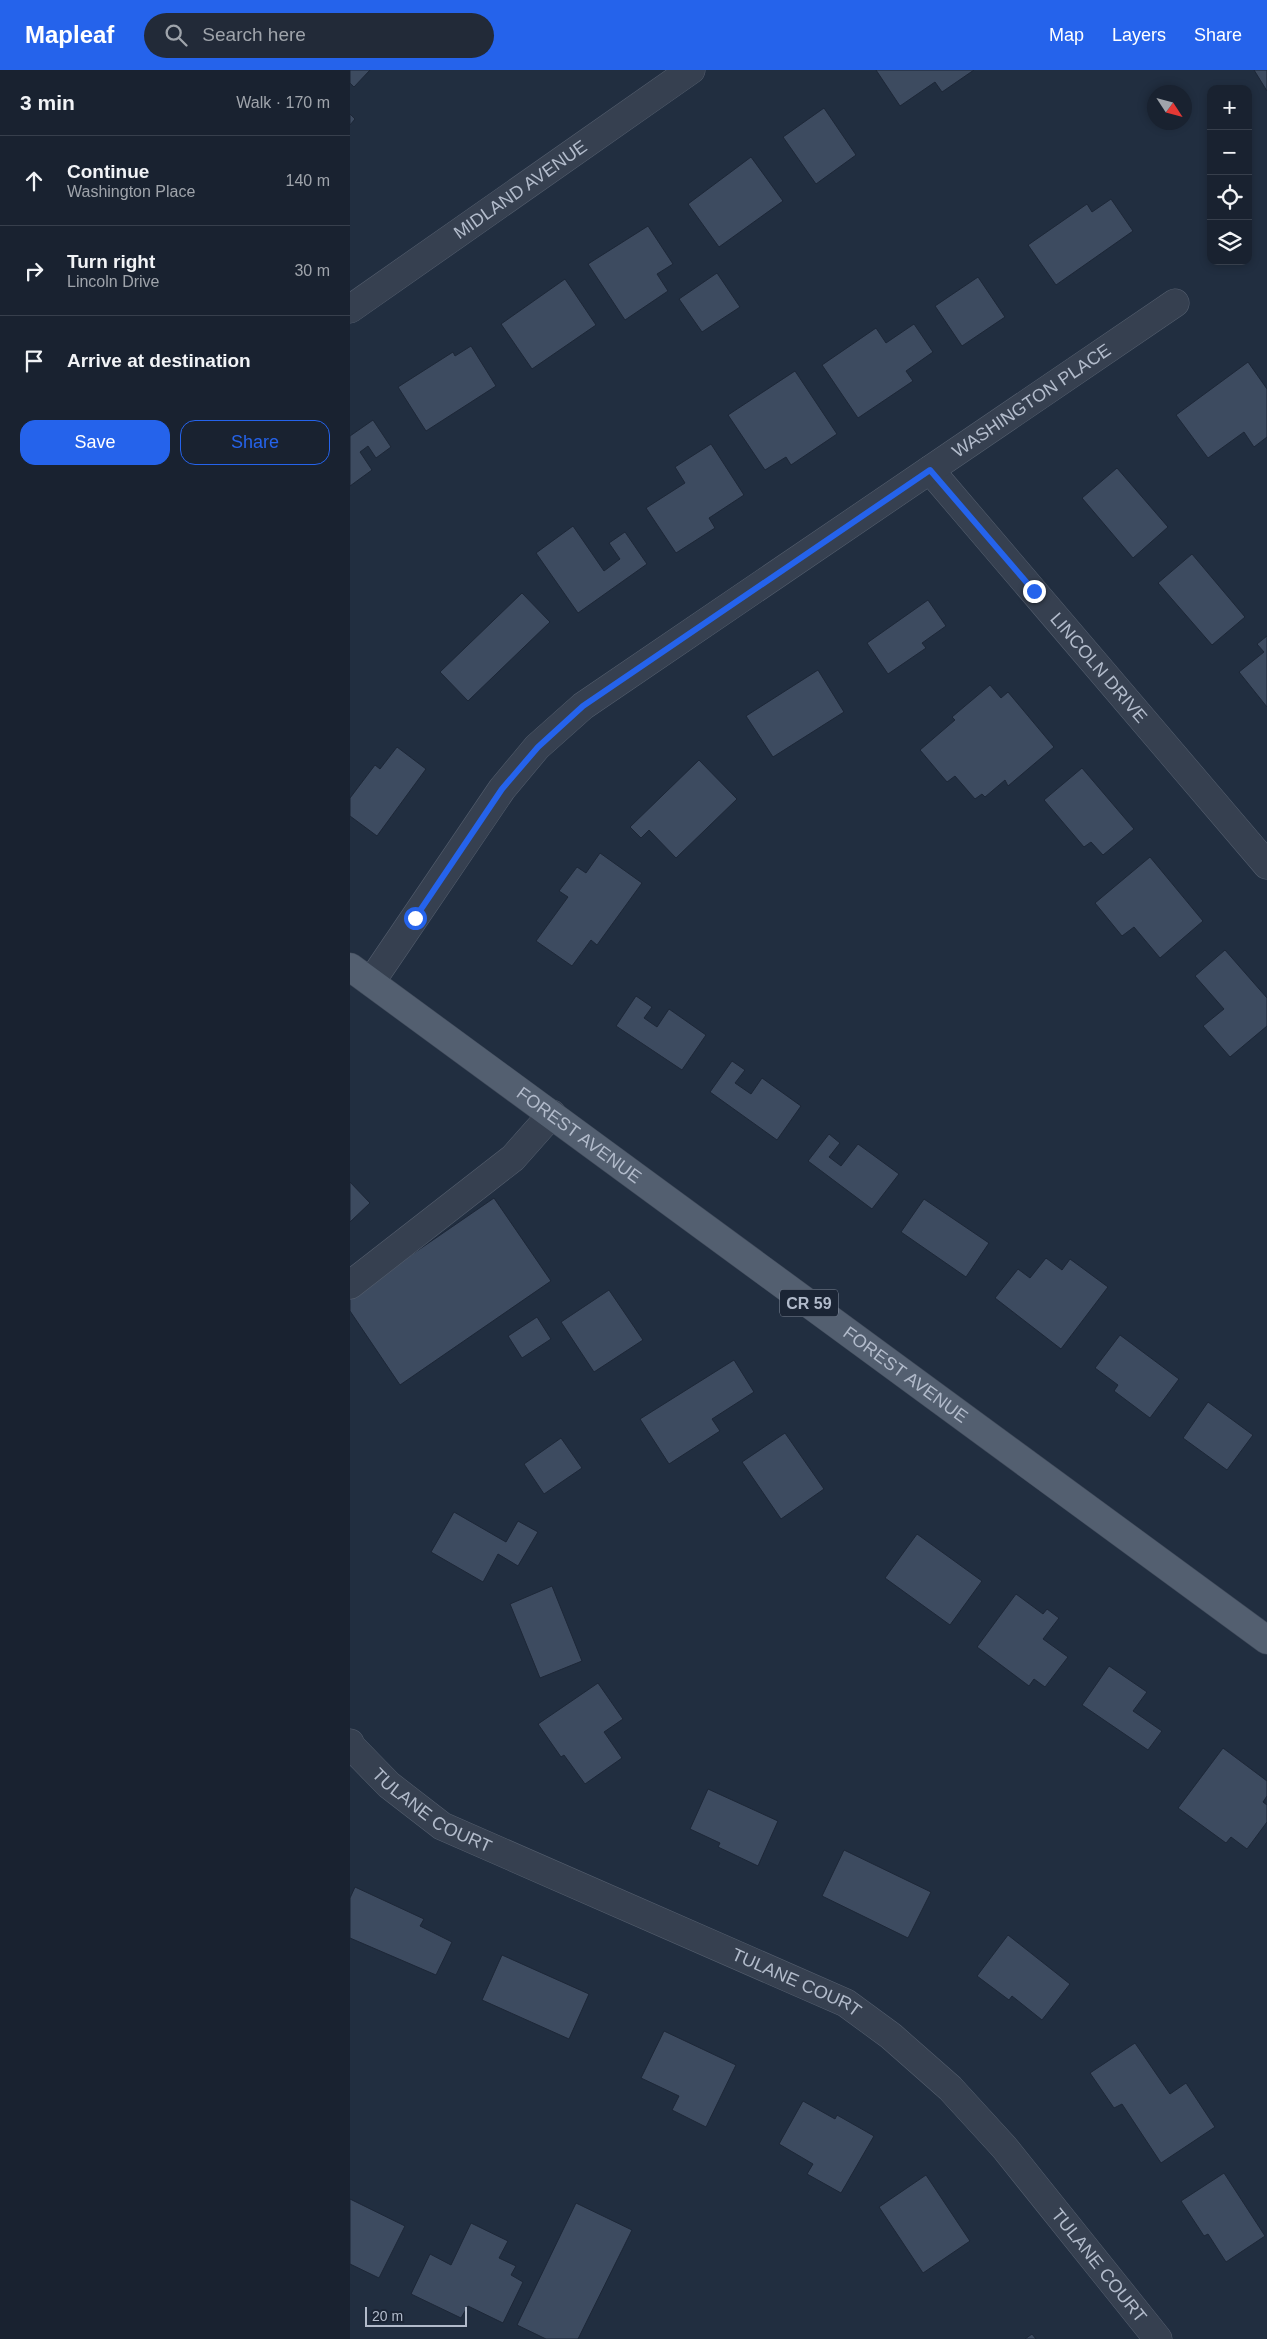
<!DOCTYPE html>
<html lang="en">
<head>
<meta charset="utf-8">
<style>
  body { margin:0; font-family:Helvetica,sans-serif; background:#222a38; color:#f1f3f6 }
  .controls { position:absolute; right:15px; top:15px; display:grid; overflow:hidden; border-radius:10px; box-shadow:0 2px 8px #0003 }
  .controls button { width:45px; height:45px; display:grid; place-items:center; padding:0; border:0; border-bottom:1px solid #373f4c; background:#192230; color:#f1f3f6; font:25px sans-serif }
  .compass { position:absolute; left:797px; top:15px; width:45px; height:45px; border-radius:50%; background:#192230; box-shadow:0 2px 8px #0003; rotate:126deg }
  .scale { position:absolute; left:15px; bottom:12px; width:102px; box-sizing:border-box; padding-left:5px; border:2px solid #b2bbcb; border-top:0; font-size:14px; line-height:18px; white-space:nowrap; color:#b2bbcb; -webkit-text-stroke:4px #1b2535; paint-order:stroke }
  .stop { position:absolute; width:15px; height:15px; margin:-11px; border:4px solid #2563eb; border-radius:50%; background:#fff }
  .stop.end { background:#2563eb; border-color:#fff; box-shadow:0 1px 5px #0008 }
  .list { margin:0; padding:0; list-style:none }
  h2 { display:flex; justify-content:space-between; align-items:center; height:65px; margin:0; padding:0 20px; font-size:21px }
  h2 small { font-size:16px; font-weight:400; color:#9fa4ab }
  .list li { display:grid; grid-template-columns:32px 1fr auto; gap:15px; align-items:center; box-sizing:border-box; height:90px; padding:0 20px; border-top:1px solid #373f4c }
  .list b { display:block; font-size:19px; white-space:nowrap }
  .list p { margin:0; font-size:16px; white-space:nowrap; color:#9fa4ab }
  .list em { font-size:16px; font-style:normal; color:#9fa4ab }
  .actions { display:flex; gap:10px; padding:15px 20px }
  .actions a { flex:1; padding:11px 0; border:1px solid #2563eb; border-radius:15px; text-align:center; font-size:18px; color:#2563eb }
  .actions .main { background:#2563eb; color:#fff }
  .icon { flex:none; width:28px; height:28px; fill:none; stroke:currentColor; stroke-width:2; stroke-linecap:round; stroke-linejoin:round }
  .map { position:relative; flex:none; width:917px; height:2269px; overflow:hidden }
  header { display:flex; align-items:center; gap:30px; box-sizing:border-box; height:70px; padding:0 25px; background:#2563eb; color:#fff }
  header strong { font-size:24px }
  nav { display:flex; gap:28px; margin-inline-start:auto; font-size:18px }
  .search { width:350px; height:45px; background:#222a38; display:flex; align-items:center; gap:12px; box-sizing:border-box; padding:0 18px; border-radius:28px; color:#9fa4ab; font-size:19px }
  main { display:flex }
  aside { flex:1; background:#192230 }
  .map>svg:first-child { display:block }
</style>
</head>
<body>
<header>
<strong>Mapleaf</strong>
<div class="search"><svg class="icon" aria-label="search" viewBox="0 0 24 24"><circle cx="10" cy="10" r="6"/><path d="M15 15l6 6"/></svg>Search here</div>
<nav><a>Map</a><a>Layers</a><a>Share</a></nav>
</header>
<main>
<aside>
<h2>3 min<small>Walk · 170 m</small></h2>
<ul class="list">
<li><svg class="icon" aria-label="ahead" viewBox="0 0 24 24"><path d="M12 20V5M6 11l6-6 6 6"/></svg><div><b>Continue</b><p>Washington Place</p></div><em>140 m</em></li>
<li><svg class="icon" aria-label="right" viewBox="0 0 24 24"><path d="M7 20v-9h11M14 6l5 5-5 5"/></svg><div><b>Turn right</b><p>Lincoln Drive</p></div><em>30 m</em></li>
<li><svg class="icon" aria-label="arrive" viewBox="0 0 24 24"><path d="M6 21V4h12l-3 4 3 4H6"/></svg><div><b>Arrive at destination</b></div></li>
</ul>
<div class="actions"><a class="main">Save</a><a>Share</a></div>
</aside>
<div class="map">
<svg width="917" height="2269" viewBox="0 0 917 2269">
  <rect width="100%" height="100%" fill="#212e40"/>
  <path fill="#3d4b60" stroke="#1d2737" d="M 0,0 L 20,0 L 4,17 L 0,13 Z
    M 526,0 L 624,0 L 592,22 L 585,12 L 550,36 Z
    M 904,0 L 917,0 L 917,21 Z
    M 474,38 L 506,85 L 466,114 L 433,67 Z
    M 0,44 L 5,49 L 0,55 Z
    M 401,87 L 433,131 L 369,177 L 338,134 Z
    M 761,129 L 783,161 L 706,215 L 678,175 L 737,134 L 742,142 Z
    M 298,156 L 323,194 L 307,204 L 318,221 L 275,250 L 238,194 Z
    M 367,203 L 390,237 L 352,262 L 329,229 Z
    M 628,207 L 655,247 L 612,276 L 585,236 Z
    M 215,209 L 246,255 L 182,299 L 151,254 Z
    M 564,254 L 583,282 L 556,301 L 563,311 L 508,348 L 472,295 L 526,258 L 536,273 Z
    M 121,276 L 146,316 L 76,361 L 48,317 L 103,282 L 105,286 Z
    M 898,292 L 917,319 L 917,367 L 904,377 L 894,362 L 858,388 L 826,345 Z
    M 445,301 L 487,364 L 441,395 L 436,387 L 415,400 L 378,345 Z
    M 23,350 L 41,377 L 26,388 L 18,376 L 10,382 L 22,400 L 0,416 L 0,366 Z
    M 361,374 L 394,425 L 359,448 L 365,458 L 326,483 L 296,438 L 335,413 L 325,397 Z
    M 767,398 L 818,457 L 783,488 L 732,428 Z
    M 223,456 L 254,501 L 270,489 L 259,473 L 275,462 L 297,494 L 228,543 L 186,483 Z
    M 842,484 L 895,547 L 862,575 L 808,513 Z
    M 172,523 L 200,552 L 118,631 L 90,602 Z
    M 578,530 L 596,556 L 572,573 L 576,578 L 538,604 L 517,573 Z
    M 917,566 L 917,637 L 889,602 L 914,582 L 907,574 Z
    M 468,600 L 494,642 L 423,687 L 396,646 Z
    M 640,615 L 651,628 L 658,622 L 704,677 L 658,716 L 655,710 L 635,727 L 632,724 L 625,729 L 605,706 L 597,712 L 570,680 L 605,650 L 602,647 Z
    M 47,677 L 76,699 L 27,766 L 0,746 L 0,728 L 25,695 L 30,699 Z
    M 349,690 L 387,729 L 326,788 L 299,760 L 291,768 L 280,757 Z
    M 732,698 L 784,759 L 753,785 L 741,772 L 734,777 L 694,730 Z
    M 250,783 L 292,813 L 247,875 L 241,870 L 222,896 L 186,871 L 218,827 L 209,821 L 227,797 L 236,803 Z
    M 800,787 L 853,851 L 810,888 L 784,857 L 772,866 L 745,833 Z
    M 875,880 L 917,928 L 917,956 L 880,987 L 853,956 L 874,939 L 845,906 Z
    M 286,926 L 302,937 L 294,948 L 307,957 L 319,939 L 356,965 L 332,1000 L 266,956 Z
    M 382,991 L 395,1000 L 385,1013 L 401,1024 L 412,1008 L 451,1036 L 427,1070 L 360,1022 Z
    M 479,1064 L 490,1073 L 479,1087 L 491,1096 L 508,1074 L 549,1104 L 522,1139 L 458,1091 Z
    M 0,1112 L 20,1133 L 0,1152 Z
    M 144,1128 L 201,1211 L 50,1315 L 0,1241 L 0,1227 Z
    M 574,1129 L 639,1173 L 616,1207 L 551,1162 Z
    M 696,1188 L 712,1200 L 720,1189 L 758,1217 L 711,1279 L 645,1228 L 668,1199 L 680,1208 Z
    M 259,1220 L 293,1270 L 244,1302 L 211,1252 Z
    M 187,1247 L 201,1269 L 172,1288 L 158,1266 Z
    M 770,1265 L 829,1309 L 800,1348 L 764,1321 L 768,1315 L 745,1298 Z
    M 384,1290 L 404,1322 L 362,1349 L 370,1361 L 319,1394 L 290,1349 Z
    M 858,1332 L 903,1365 L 877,1400 L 833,1368 Z
    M 435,1363 L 474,1419 L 431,1449 L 392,1392 Z
    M 211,1368 L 232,1398 L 194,1424 L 174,1394 Z
    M 104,1442 L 156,1472 L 168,1451 L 188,1462 L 168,1496 L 148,1484 L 133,1512 L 81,1482 Z
    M 567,1464 L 632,1511 L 600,1555 L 535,1508 Z
    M 202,1516 L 232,1591 L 190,1608 L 160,1534 Z
    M 666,1524 L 693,1544 L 697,1539 L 709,1548 L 693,1569 L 718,1587 L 695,1617 L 684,1609 L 679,1616 L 627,1577 Z
    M 759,1596 L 797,1622 L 783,1641 L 812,1661 L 798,1680 L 732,1635 Z
    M 248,1613 L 273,1649 L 254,1662 L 272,1688 L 235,1714 L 214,1685 L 211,1687 L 188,1654 Z
    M 873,1678 L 917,1711 L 917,1726 L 913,1732 L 917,1735 L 917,1752 L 897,1779 L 881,1767 L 876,1773 L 828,1738 Z
    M 358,1719 L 428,1751 L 408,1796 L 368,1777 L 370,1773 L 340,1759 Z
    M 494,1780 L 581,1822 L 558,1868 L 472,1826 Z
    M 5,1817 L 74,1849 L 70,1856 L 102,1872 L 86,1905 L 0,1868 L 0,1828 Z
    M 658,1865 L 720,1914 L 692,1950 L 662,1926 L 659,1930 L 627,1906 Z
    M 152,1885 L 239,1924 L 219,1969 L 132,1930 Z
    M 314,1961 L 386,1995 L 356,2057 L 322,2040 L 329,2026 L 291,2008 Z
    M 785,1973 L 820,2024 L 836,2013 L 865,2057 L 811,2093 L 772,2034 L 764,2038 L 740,2003 Z
    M 453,2031 L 485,2049 L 487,2045 L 524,2066 L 491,2123 L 457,2104 L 463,2094 L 429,2074 Z
    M 874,2103 L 915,2166 L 876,2192 L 858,2164 L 854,2166 L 831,2131 Z
    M 576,2105 L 620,2171 L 573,2203 L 529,2137 Z
    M 0,2129 L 55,2156 L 29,2208 L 0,2194 Z
    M 226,2133 L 282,2160 L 228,2269 L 196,2269 L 167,2255 Z
    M 121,2153 L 158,2171 L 149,2188 L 166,2196 L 161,2205 L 173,2212 L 153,2253 L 118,2236 L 111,2248 L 61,2224 L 80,2184 L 101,2195 Z
    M 682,2264 L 686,2269 L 675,2269 Z"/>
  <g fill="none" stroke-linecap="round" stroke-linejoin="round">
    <g stroke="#545e6e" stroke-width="29">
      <g id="minor">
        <path id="s1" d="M 0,239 L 341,0"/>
        <path id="s2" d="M 580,400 L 917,795"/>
        <path id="s3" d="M 21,912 L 152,719 L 187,677 L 233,636 L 825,233"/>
        <path d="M 0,1215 L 163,1088 L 202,1044"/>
        <path id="s4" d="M 0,1673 L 1,1676 L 39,1715 L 92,1756 L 496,1933 L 541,1966 L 600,2018 L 654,2077 L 808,2269"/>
      </g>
    </g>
    <g stroke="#3f4959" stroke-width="29">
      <g id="major">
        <path id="s5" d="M 0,897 L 917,1570"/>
      </g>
    </g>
    <use href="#minor" stroke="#364050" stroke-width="28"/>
    <use href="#major" stroke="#535f70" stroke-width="28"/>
  </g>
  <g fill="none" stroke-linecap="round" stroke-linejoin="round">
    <path stroke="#2563eb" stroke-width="6" d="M 65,848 L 152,719 L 188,677 L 233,636 L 580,400 L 684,521"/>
  </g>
  <g text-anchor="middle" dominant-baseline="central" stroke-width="4" stroke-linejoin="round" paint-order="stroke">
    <rect fill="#1b2535" stroke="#858e9e" stroke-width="1" x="430" y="1219.5" width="58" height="27" rx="4"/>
    <g font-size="16" font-weight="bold" fill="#b2bbcb">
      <text x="459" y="1233">CR 59</text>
    </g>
    <g font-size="18" fill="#b2bbcb" stroke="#1b2535">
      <text stroke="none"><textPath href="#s1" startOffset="208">MIDLAND AVENUE</textPath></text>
      <text stroke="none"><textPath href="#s3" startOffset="892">WASHINGTON PLACE</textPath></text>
      <text stroke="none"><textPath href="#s2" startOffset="260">LINCOLN DRIVE</textPath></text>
      <text stroke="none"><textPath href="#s5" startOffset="284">FOREST AVENUE</textPath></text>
      <text stroke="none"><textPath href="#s5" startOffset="689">FOREST AVENUE</textPath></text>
      <text stroke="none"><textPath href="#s4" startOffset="108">TULANE COURT</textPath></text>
      <text stroke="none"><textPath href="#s4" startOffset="512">TULANE COURT</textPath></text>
      <text stroke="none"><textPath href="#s4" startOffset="932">TULANE COURT</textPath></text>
    </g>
  </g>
</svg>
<div class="controls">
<button>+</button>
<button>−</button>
<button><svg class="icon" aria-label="locate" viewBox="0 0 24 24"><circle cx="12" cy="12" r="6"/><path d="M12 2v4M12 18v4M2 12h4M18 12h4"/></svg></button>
<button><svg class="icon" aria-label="layers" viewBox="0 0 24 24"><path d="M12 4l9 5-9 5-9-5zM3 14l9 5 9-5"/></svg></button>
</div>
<svg class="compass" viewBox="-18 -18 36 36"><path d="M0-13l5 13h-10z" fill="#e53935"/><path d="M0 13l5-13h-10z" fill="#9fa4ab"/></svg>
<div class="scale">20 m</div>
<div class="stop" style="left:65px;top:848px"></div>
<div class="stop end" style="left:684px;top:521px"></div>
</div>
</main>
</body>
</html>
